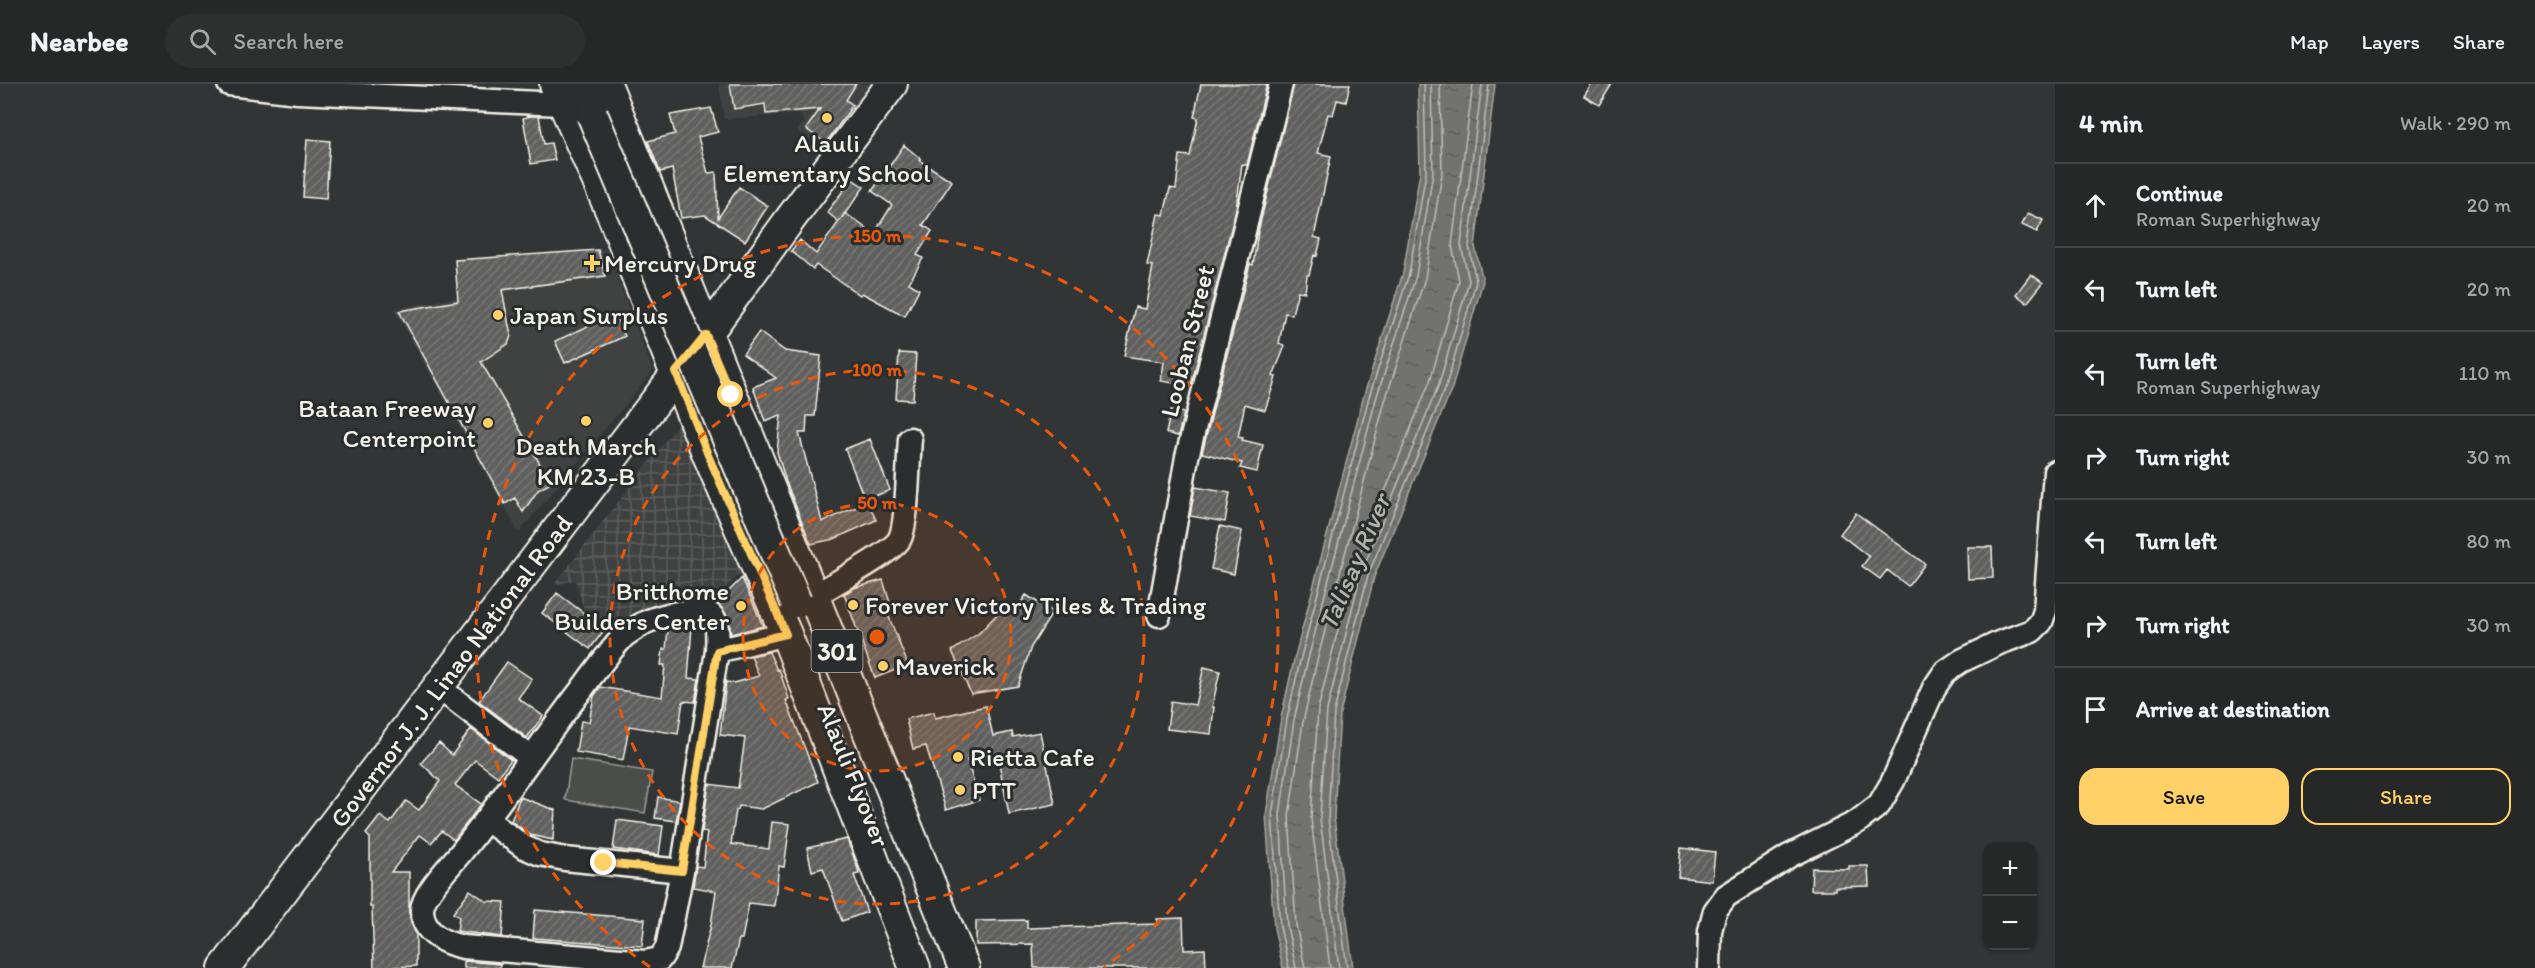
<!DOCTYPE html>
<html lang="en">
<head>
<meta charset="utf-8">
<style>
  body { margin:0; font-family:Itim,sans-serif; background:#2e3030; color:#f1f3f6 }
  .controls { position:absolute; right:18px; bottom:18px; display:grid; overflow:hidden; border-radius:12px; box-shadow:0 2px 4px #0004 }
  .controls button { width:54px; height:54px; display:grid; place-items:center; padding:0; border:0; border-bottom:2px solid #424445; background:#262828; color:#f1f3f6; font:30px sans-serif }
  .stop { position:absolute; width:18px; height:18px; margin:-14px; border:4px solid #ffd166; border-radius:50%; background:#fff }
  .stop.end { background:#ffd166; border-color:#fff; box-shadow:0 2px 6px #0008 }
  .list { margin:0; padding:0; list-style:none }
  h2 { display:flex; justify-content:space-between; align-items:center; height:78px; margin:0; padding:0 24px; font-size:26px }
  h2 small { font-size:20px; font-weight:400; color:#a4a6a8 }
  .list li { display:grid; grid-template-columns:39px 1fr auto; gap:18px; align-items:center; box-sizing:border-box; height:84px; padding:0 24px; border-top:2px solid #424445 }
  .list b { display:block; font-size:22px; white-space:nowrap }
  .list p { margin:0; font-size:20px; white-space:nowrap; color:#a4a6a8 }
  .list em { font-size:20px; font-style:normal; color:#a4a6a8 }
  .actions { display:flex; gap:12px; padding:18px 24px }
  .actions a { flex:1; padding:14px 0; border:2px solid #ffd166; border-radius:18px; text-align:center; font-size:21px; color:#ffd166 }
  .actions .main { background:#ffd166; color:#111 }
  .icon { flex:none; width:33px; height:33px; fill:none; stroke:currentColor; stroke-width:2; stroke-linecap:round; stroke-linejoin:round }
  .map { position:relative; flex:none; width:2055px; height:884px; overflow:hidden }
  header { display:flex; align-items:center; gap:36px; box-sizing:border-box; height:84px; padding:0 30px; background:#262828; border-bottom:2px solid #424445 }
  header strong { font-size:28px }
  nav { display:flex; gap:33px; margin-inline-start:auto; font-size:21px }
  .search { width:420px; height:54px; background:#2e3030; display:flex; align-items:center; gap:15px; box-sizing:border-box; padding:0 21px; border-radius:33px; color:#a4a6a8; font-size:22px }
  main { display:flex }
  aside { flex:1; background:#262828 }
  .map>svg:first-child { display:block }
</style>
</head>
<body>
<header>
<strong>Nearbee</strong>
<div class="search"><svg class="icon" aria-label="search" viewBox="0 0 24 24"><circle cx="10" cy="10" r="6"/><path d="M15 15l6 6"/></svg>Search here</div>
<nav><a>Map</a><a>Layers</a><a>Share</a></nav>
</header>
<main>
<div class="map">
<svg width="2055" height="884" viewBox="0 0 2055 884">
  <defs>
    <pattern id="industrial-grid" width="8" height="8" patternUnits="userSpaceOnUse" patternTransform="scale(1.5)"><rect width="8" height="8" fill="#404242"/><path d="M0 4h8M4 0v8" fill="none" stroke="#5c5e5d"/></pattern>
    <pattern id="water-ripples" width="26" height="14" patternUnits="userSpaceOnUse" patternTransform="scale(1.5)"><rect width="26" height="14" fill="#727370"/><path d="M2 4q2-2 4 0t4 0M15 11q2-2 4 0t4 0" fill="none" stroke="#5e5e5b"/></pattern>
    <pattern id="building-hatch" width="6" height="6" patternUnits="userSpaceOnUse" patternTransform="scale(1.5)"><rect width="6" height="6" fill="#5f605f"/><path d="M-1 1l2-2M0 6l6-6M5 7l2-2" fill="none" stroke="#777776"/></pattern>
  </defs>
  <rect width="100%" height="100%" fill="#323535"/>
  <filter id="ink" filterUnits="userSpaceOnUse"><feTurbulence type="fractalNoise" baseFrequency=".0167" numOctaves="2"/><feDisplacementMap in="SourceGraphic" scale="12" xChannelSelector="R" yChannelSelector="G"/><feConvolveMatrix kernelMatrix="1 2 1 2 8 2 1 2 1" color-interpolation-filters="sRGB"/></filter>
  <g filter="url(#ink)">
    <path fill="#404242" d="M 719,0 L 878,0 L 826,69 L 797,47 L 803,38 L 801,30 L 724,35 Z
      M 606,165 L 653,287 L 519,449 L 394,225 L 458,213 L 455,176 Z"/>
    <path fill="url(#industrial-grid)" d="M 679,339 L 745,488 L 736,493 L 707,523 L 692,519 L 627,533 L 609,546 L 584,526 L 575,496 L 554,501 Z"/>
    <path fill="#4b4d4c" stroke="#a09f9a" stroke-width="1.5" d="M 571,675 L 652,688 L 645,729 L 565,716 Z"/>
    <path fill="url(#water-ripples)" stroke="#a6a5a0" stroke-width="1.5" d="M 1418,0 L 1495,0 L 1475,163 L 1483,197 L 1452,304 L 1374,493 L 1340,629 L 1334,733 L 1353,884 L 1283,884 L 1274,844 L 1266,731 L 1281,634 L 1294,576 L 1364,311 L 1403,189 L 1420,88 Z"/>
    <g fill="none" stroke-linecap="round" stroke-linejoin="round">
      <path stroke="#c0bfb8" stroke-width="1.5" d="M 1289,884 L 1280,843 L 1272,731 L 1287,635 L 1300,577 L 1369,313 L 1409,190 L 1426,88 L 1424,0
        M 1296,884 L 1287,842 L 1280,731 L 1294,636 L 1307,579 L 1376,315 L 1416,192 L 1433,89 L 1431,0
        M 1305,884 L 1296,841 L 1289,732 L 1303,638 L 1316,581 L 1385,317 L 1425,194 L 1442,90 L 1440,0
        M 1330,884 L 1311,735 L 1318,625 L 1353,486 L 1430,297 L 1459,197 L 1452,161 L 1473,0
        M 1339,884 L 1320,734 L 1327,626 L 1361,489 L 1439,300 L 1469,197 L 1461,161 L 1482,0
        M 1347,884 L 1328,734 L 1334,628 L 1368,491 L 1446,302 L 1476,198 L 1469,162 L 1489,0"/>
    </g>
    <path fill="url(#building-hatch)" stroke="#f4f1e8" stroke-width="1.5" d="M 730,0 L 856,0 L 846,16 L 853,21 L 826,59 L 806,45 L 820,25 L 766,30 L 765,20 L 734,25 Z
      M 1201,0 L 1267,0 L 1247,81 L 1242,80 L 1236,125 L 1191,302 L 1161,297 L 1164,278 L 1124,272 L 1135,223 L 1145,225 L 1153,182 L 1147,181 L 1158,130 L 1164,131 L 1170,104 L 1176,105 L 1180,71 L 1190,72 L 1198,34 L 1194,33 Z
      M 1294,0 L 1350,0 L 1346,18 L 1337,16 L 1333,31 L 1328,30 L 1318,69 L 1331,72 L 1314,153 L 1321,155 L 1317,172 L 1314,171 L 1309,191 L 1307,191 L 1305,208 L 1298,207 L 1292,230 L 1285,229 L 1279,259 L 1285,262 L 1273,292 L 1276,293 L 1265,326 L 1245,320 L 1238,353 L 1243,354 L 1242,356 L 1263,361 L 1257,388 L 1240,384 L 1242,379 L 1202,369 L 1250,180 L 1253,181 L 1258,148 Z
      M 1592,0 L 1612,0 L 1599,21 L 1584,12 Z
      M 711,24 L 718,48 L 698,53 L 708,89 L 716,88 L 718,134 L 739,103 L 768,122 L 745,157 L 705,131 L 681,134 L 672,85 L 660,88 L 648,57 L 675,50 L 670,31 Z
      M 531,32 L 539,32 L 544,60 L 551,59 L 555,76 L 531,80 L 523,34 Z
      M 307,55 L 330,57 L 326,115 L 303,113 Z
      M 904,61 L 921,75 L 919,76 L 952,97 L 923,141 L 932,147 L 917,171 L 923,174 L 909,199 L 919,205 L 905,232 L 862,209 L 860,211 L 816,181 L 813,185 L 791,167 L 800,156 L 816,170 L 845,129 L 874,150 L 892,121 L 872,107 Z
      M 852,95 L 864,103 L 839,138 L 827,128 Z
      M 2028,129 L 2043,136 L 2037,148 L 2022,141 Z
      M 598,166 L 605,192 L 502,206 L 511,252 L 508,260 L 481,278 L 551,399 L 538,406 L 523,428 L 515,414 L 505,420 L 399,227 L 458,217 L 455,176 Z
      M 2031,190 L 2043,199 L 2027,219 L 2016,210 Z
      M 615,230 L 625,252 L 565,279 L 555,257 Z
      M 759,248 L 785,267 L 821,272 L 815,332 L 807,332 L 806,349 L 799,349 L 822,438 L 868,418 L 876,436 L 834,455 L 811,460 L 786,398 L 777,368 L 781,331 L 765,337 L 753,303 L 776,294 L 743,270 Z
      M 899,269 L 916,270 L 913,316 L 896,315 Z
      M 1171,326 L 1184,329 L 1178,352 L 1166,349 Z
      M 870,355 L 890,406 L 865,416 L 845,365 Z
      M 1195,403 L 1230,409 L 1225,438 L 1190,432 Z
      M 1856,429 L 1925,480 L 1908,502 L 1887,486 L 1880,495 L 1862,482 L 1869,473 L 1840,450 Z
      M 1220,442 L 1242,447 L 1234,490 L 1211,485 Z
      M 1967,463 L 1992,463 L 1993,494 L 1968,495 Z
      M 742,494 L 763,542 L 731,550 L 728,533 L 717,519 Z
      M 883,496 L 891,522 L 885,523 L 908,581 L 875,594 L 844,510 L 854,504 Z
      M 557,509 L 605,545 L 590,565 L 542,529 Z
      M 1026,511 L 1053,528 L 1031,563 L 1018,602 L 971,610 L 952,567 L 979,549 L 1004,523 L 1014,529 Z
      M 682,542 L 692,543 L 688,594 L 699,595 L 695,618 L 683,617 L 678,650 L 629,642 L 623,676 L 576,668 L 581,637 L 589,638 L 594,612 L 600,603 L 662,613 L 665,581 L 661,581 L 663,565 L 666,565 L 668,545 Z
      M 769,568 L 777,586 L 779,585 L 789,615 L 786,616 L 818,698 L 762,725 L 739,722 L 738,726 L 736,726 L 731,760 L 769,765 L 772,738 L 790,740 L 784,783 L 779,782 L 774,822 L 749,819 L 742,855 L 739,855 L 732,884 L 700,884 L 711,841 L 716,807 L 693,803 L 696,782 L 703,783 L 707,748 L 702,747 L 709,700 L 738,704 L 745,654 L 720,651 L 726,598 L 734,599 L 759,592 L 751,572 Z
      M 507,578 L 532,595 L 518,614 L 543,632 L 527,654 L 479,617 Z
      M 1204,583 L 1220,587 L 1212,623 L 1214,623 L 1211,650 L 1167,645 L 1171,617 L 1195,621 Z
      M 986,622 L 993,652 L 1012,648 L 1013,653 L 1040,648 L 1055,720 L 1009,730 L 997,669 L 967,676 L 979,716 L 946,726 L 926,662 L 913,665 L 906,635 L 934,628 L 935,634 Z
      M 471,645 L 511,676 L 498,693 L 475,676 L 455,701 L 481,720 L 454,756 L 442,747 L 431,759 L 420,751 L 391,788 L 409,788 L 409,829 L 416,850 L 416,882 L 374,884 L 372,823 L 370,823 L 370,754 L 366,750 L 380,732 L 390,739 L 406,717 L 419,726 L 440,697 L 421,679 L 439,659 L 452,671 Z
      M 520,713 L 555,726 L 553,756 L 531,751 L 511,737 Z
      M 658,713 L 680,717 L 676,737 L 655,734 Z
      M 617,736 L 663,742 L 659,771 L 613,765 Z
      M 847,755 L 857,782 L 859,790 L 854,791 L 867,828 L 842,837 L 823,784 L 812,787 L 807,764 Z
      M 1681,764 L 1715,768 L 1712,797 L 1678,793 Z
      M 1849,782 L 1868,782 L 1869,802 L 1835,803 L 1835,806 L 1811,806 L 1812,784 L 1849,785 Z
      M 470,806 L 486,817 L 505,818 L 502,853 L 457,847 L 459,833 L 453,829 Z
      M 535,826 L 645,835 L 642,862 L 533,854 Z
      M 1183,834 L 1184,866 L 1205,865 L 1206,884 L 1034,884 L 1033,860 L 976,861 L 976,837 L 1027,836 L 1027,844 L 1157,840 L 1157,835 Z
      M 464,877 L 500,880 L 500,884 L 464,884 Z"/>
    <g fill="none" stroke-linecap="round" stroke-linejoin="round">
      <g stroke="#f4f1e8" stroke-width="27">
        <path id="minor" d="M 229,0 L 298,8 L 562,20
          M 814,512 C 830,502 891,469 899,456 C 908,442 908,376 910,355
          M 1159,531 L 1187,373 L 1281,0
          M 717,567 L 682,787 L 667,864 L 660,875 L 645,878 L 463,863 C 444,859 423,849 422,827 C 421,811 452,780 462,767 C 503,716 539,661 579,609 C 593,590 607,570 624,552 C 630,548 637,543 644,539 C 656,533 700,521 711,531 C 720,539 717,557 717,567 L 786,550
          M 438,603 L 530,673
          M 487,736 L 524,763 L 540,770 L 565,775 L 682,787
          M 1709,884 L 1710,847 L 1715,827 L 1726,812 L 1789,772 L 1857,738 L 1879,721 L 1893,697 L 1934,604 L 1945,588 L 1961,577 L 1999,559 L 2032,547 L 2041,538 L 2045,527 L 2055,388"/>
      </g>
      <g stroke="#f4f1e8" stroke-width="34">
        <path id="major" d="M 555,0 L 613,132 L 708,371 L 786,550 L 915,884
          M 581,0 L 592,30
          M 606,0 L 964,884
          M 224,884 L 706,251 L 791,134 L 892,0"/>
      </g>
      <use href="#minor" stroke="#2a2d2e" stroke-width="22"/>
      <use href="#major" stroke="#2a2d2e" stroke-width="30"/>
      <g stroke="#f4f1e8" stroke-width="34" stroke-linecap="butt">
        <path id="major-bridge" d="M 592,30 L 796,518"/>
      </g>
      <use href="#major-bridge" stroke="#2a2d2e" stroke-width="30"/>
    </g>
  </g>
  <g fill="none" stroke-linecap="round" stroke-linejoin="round" filter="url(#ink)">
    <path stroke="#ffd166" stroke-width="8" d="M 604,779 L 682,787 L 717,567 L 786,550 L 708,371 L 676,288 L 706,251 L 731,311"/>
  </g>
  <circle cx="877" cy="553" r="134" fill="#e8590c" fill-opacity=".12"/>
  <g fill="none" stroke="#e8590c" stroke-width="3" stroke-dasharray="10 8">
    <circle cx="877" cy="553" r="134"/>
    <circle cx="877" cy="553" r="267"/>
    <path d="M650 883A401 401 0 1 1 1104 883"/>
  </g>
  <g fill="#ffd166" stroke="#2a2d2e" stroke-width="2">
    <circle cx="827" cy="34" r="6"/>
    <path d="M589 170h6v6h6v6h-6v6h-6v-6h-6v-6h6z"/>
    <circle cx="498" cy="231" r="6"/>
    <circle cx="586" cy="337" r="6"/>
    <circle cx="488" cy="339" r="6"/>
    <circle cx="853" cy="521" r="6"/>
    <circle cx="741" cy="522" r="6"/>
    <circle cx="883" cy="582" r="6"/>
    <circle cx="958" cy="673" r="6"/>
    <circle cx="960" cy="706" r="6"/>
  </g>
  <g text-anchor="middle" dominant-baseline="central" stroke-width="6" stroke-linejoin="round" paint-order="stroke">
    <rect fill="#2a2d2e" stroke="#b7b6b0" stroke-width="1.5" x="811.5" y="546" width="51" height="42" rx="4.5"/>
    <g font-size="24" font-weight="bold" fill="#f4f1e8">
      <text x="837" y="567">301</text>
    </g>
    <g font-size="26" fill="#f4f1e8" stroke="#2a2d2e" text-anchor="start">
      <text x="827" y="59" text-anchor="middle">Alauli<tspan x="827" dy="30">Elementary School</tspan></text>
      <text x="604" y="179">Mercury Drug</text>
      <text x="510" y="231">Japan Surplus</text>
      <text x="476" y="324" text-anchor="end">Bataan Freeway<tspan x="476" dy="30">Centerpoint</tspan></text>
      <text x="586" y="362" text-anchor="middle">Death March<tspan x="586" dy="30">KM 23-B</tspan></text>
      <text x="729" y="507" text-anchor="end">Britthome<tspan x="729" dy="30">Builders Center</tspan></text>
      <text x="865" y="521">Forever Victory Tiles &amp; Trading</text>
      <text x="895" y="582">Maverick</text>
      <text x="970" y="673">Rietta Cafe</text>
      <text x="972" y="706">PTT</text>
    </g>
    <g font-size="26" fill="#f4f1e8" stroke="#2a2d2e">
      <text transform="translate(1187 257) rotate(-76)">Looban Street</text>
      <text transform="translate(451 587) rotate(-53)">Governor J. J. Linao National Road</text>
      <text transform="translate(854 691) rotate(68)">Alauli Flyover</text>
    </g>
    <g font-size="27" font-style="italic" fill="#b3b2ac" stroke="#2a2d2e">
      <text transform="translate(1354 478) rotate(-67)">Talisay River</text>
    </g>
  </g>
  <circle cx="877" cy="553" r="9" fill="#e8590c" stroke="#2a2d2e" stroke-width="3"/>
  <g font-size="18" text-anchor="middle" font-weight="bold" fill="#e8590c" stroke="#2a2d2e" stroke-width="6" stroke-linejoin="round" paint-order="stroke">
    <text x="877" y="158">150 m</text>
    <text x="877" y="292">100 m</text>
    <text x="877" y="425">50 m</text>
  </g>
</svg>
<div class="controls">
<button>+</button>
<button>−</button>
</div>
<div class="stop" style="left:731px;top:311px"></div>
<div class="stop end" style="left:604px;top:779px"></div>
</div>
<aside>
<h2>4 min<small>Walk · 290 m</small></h2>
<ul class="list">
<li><svg class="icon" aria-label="ahead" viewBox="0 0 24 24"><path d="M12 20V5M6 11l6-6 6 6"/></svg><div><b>Continue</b><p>Roman Superhighway</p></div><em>20 m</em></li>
<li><svg class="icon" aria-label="left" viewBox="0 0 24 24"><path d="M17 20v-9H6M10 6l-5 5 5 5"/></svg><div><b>Turn left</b></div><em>20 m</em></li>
<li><svg class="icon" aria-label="left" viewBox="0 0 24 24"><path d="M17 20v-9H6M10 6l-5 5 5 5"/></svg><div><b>Turn left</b><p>Roman Superhighway</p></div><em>110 m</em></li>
<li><svg class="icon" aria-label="right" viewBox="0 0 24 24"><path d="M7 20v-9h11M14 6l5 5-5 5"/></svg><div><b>Turn right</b></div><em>30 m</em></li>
<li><svg class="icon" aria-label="left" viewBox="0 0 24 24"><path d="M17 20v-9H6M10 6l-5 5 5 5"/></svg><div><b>Turn left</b></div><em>80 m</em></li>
<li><svg class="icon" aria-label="right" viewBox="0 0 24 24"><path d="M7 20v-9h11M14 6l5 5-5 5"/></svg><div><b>Turn right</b></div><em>30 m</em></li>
<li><svg class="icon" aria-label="arrive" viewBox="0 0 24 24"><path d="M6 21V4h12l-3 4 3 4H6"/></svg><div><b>Arrive at destination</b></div></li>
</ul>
<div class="actions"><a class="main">Save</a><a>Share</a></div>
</aside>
</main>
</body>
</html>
